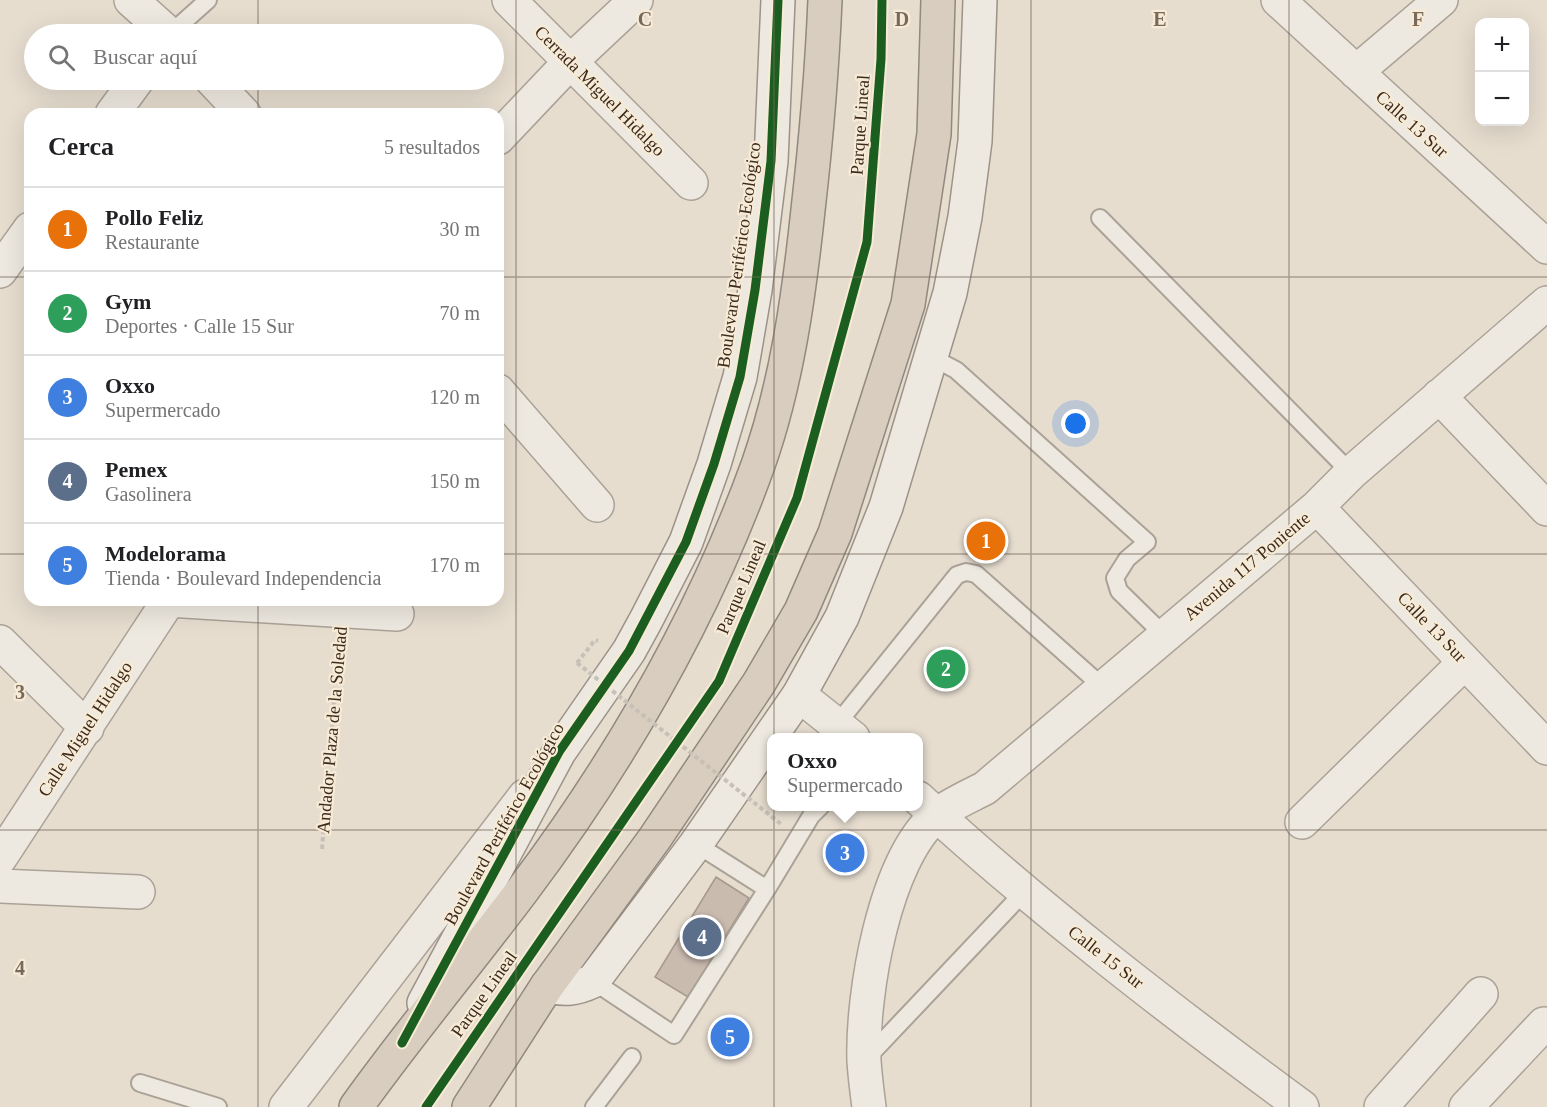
<!DOCTYPE html>
<html lang="es">
<head>
<meta charset="utf-8">
<style>
  body { margin:0; font-family:Georgia,serif; background:#f6f6f6; color:#202124 }
  .controls { position:absolute; right:18px; top:18px; display:grid; overflow:hidden; border-radius:12px; box-shadow:0 6px 24px #0002 }
  .controls button { width:54px; height:54px; display:grid; place-items:center; padding:0; border:0; border-bottom:2px solid #e0e0e0; background:#fff; color:#202124; font:30px sans-serif }
  .you { position:absolute; left:1076px; top:424px; width:21px; height:21px; margin:-15px; border:4px solid #fff; border-radius:50%; background:#1a73e8; box-shadow:0 0 0 9px #1a73e833 }
  .badge { display:grid; place-items:center; width:39px; height:39px; border-radius:50%; background:#0b8043; color:#fff; font-size:20px; font-weight:700 }
  .pin { position:absolute; translate:-50% -50%; border:3px solid #fff; box-shadow:0 2px 6px #0006 }
  .popup { position:absolute; left:767px; top:733px; width:156px; height:78px; box-sizing:border-box; display:grid; place-content:center; border-radius:12px; background:#fff; filter:drop-shadow(0 2px 4px #0005); font-size:20px; white-space:nowrap; color:#757577 }
  .popup b { font-size:22px; color:#202124 }
  .popup::after { content:''; position:absolute; left:50%; top:100%; margin-left:-12px; border:12px solid transparent; border-top-color:#fff }
  .list { margin:0; padding:0; list-style:none }
  h2 { display:flex; justify-content:space-between; align-items:center; height:78px; margin:0; padding:0 24px; font-size:26px }
  h2 small { font-size:20px; font-weight:400; color:#757577 }
  .list li { display:grid; grid-template-columns:39px 1fr auto; gap:18px; align-items:center; box-sizing:border-box; height:84px; padding:0 24px; border-top:2px solid #e0e0e0 }
  .list b { display:block; font-size:22px; white-space:nowrap }
  .list p { margin:0; font-size:20px; white-space:nowrap; color:#757577 }
  .list em { font-size:20px; font-style:normal; color:#757577 }
  .icon { flex:none; width:33px; height:33px; fill:none; stroke:currentColor; stroke-width:2; stroke-linecap:round; stroke-linejoin:round }
  .map { position:relative; flex:none; width:1547px; height:1107px; overflow:hidden }
  .search { position:absolute; background:#fff; box-shadow:0 6px 24px #0002; left:24px; top:24px; width:480px; height:66px; display:flex; align-items:center; gap:15px; box-sizing:border-box; padding:0 21px; border-radius:33px; color:#757577; font-size:22px }
  .panel { position:absolute; background:#fff; box-shadow:0 6px 24px #0002; left:24px; top:108px; width:480px; height:498px; border-radius:18px }
  .map>svg:first-child { display:block }
</style>
</head>
<body>
<div class="map">
<svg width="1547" height="1107" viewBox="0 0 1547 1107">
  <rect width="100%" height="100%" fill="#e6ddcf"/>
  <path fill="#cabbaf" stroke="#a6988e" stroke-width="1.5" d="M 716,877 L 749,898 L 688,997 L 655,977 Z"/>
  <g fill="none" stroke-linecap="round" stroke-linejoin="round">
    <g stroke="#aba297" stroke-width="20">
      <path id="lane" d="M 170,34 L 208,0
        M 1100,218 L 1351,473
        M 931,357 L 956,370 L 1147,542 L 1127,559 L 1115,578 L 1119,591 L 1165,636
        M 837,724 L 957,575 L 966,572 L 976,574 L 1104,688
        M 767,889 L 811,816 L 821,806
        M 593,981 L 674,1035 L 767,889 L 696,844
        M 867,1058 L 1024,892
        M 140,1083 L 218,1107
        M 594,1107 L 632,1057"/>
    </g>
    <g stroke="#aba297" stroke-width="36">
      <path id="street" d="M 131,0 L 169,34
        M 509,0 L 691,183
        M 1278,0 L 1547,247
        M 1356,72 L 1441,0
        M 212,80 L 244,114
        M 112,114 L 137,80
        M 498,138 L 571,61 L 636,0
        M 0,271 L 30,229
        M 498,391 L 597,505
        M 1439,396 L 1547,509
        M 1317,507 L 1547,748
        M 168,600 L 397,614
        M 0,642 L 87,728
        M 799,695 L 853,738
        M 918,798 C 1039,909 1170,1010 1302,1107
        M 1302,822 L 1465,662
        M 0,858 L 169,600
        M 0,886 L 138,892
        M 286,1107 L 525,796
        M 869,1107 C 867,1092 865,1076 864,1061 C 862,994 884,860 937,815 C 951,804 970,796 985,788 L 1317,507 L 1351,473 L 1547,303
        M 1381,1107 L 1481,994
        M 1466,1107 L 1544,1024"/>
    </g>
    <g stroke="#9b9288" stroke-width="36">
      <path id="secondary" d="M 547,986 C 565,990 576,989 593,981 L 696,844 L 799,695 L 842,617 L 886,507 L 950,293 L 965,217 L 975,141 L 980,0
        M 424,1003 L 559,752 L 629,651 L 646,620 L 686,542 L 714,464 L 740,377 L 755,290 L 771,161 L 778,0"/>
    </g>
    <g stroke="#91887e" stroke-width="36">
      <path id="highway" d="M 356,1107 C 409,1033 467,964 522,891 C 619,762 703,617 758,465 C 787,383 799,295 808,210 C 816,140 822,70 825,0
        M 469,1107 L 547,986 L 655,838 L 759,683 L 801,611 L 835,533 L 908,304 L 934,134 L 938,0"/>
    </g>
    <path stroke="#c7c0b7" stroke-width="4" stroke-dasharray="4.5 3" stroke-linecap="butt" d="M 577,663 L 595,640 L 598,641
      M 322,849 L 339,641"/>
    <use href="#lane" stroke="#eee9e0" stroke-width="16"/>
    <use href="#street" stroke="#eee9e0" stroke-width="33"/>
    <use href="#secondary" stroke="#eee9e0" stroke-width="33"/>
    <use href="#highway" stroke="#d9cdbf" stroke-width="33"/>
    <path stroke="#c7c0b7" stroke-width="4" stroke-dasharray="4.5 3" stroke-linecap="butt" d="M 577,663 L 781,824"/>
    <g stroke="#f7ebd5" stroke-width="13">
      <path id="cycleway" d="M 402,1043 L 559,752 L 629,651 L 686,542 L 714,464 L 740,377 L 755,290 L 771,161 L 778,0
        M 426,1107 L 719,681 L 797,498 L 867,242 L 881,59 L 882,0"/>
    </g>
    <use href="#cycleway" stroke="#1b5e20" stroke-width="9"/>
  </g>
  <path fill="none" stroke="#77695c" stroke-width="1.5" stroke-opacity="0.55" d="M 258,0 L 258,34M 516,0 L 516,1107M 774,0 L 774,1107M 1031,0 L 1031,1107M 1289,0 L 1289,1107M 258,80 L 258,114M 0,277 L 30,277M 498,277 L 1547,277M 0,554 L 30,554M 498,554 L 1547,554M 258,600 L 258,1107M 0,830 L 1547,830"/>
  <g text-anchor="middle" dominant-baseline="central" stroke-width="4.5" stroke-linejoin="round" paint-order="stroke">
    <g font-size="18" fill="#3b2a1e" stroke="#f7ebd5">
      <text transform="translate(600 91) rotate(45)">Cerrada Miguel Hidalgo</text>
      <text transform="translate(1412 124) rotate(42)">Calle 13 Sur</text>
      <text transform="translate(860 125) rotate(-86)">Parque Lineal</text>
      <text transform="translate(739 255) rotate(-82)">Boulevard Periférico Ecológico</text>
      <text transform="translate(1247 566) rotate(-40)">Avenida 117 Poniente</text>
      <text transform="translate(741 587) rotate(-67)">Parque Lineal</text>
      <text transform="translate(1432 627) rotate(46)">Calle 13 Sur</text>
      <text transform="translate(85 729) rotate(-57)">Calle Miguel Hidalgo</text>
      <text transform="translate(332 730) rotate(-85)">Andador Plaza de la Soledad</text>
      <text transform="translate(504 824) rotate(-61)">Boulevard Periférico Ecológico</text>
      <text transform="translate(1106 957) rotate(38)">Calle 15 Sur</text>
      <text transform="translate(484 994) rotate(-55)">Parque Lineal</text>
    </g>
  </g>
  <g font-size="20" text-anchor="middle" font-weight="bold" fill="#77695c" stroke="#f7ebd5" stroke-width="4.5" stroke-linejoin="round" paint-order="stroke">
    <text x="645" y="26">C</text>
    <text x="902" y="26">D</text>
    <text x="1160" y="26">E</text>
    <text x="1418" y="26">F</text>
    <text x="20" y="699">3</text>
    <text x="20" y="975">4</text>
  </g>
</svg>
<div class="controls">
<button>+</button>
<button>−</button>
</div>
<div class="you"></div>
<div class="pin badge" style="left:986px;top:541px;background:#e8710a">1</div>
<div class="pin badge" style="left:946px;top:669px;background:#2e9e5b">2</div>
<div class="pin badge" style="left:845px;top:853px;background:#3f7fe0">3</div>
<div class="popup"><b>Oxxo</b>Supermercado</div>
<div class="pin badge" style="left:702px;top:937px;background:#5c6f8a">4</div>
<div class="pin badge" style="left:730px;top:1037px;background:#3f7fe0">5</div>
<div class="search"><svg class="icon" aria-label="search" viewBox="0 0 24 24"><circle cx="10" cy="10" r="6"/><path d="M15 15l6 6"/></svg>Buscar aquí</div>
<section class="panel">
<h2>Cerca<small>5 resultados</small></h2>
<ul class="list">
<li><span class="badge" style="background:#e8710a">1</span><div><b>Pollo Feliz</b><p>Restaurante</p></div><em>30 m</em></li>
<li><span class="badge" style="background:#2e9e5b">2</span><div><b>Gym</b><p>Deportes · Calle 15 Sur</p></div><em>70 m</em></li>
<li><span class="badge" style="background:#3f7fe0">3</span><div><b>Oxxo</b><p>Supermercado</p></div><em>120 m</em></li>
<li><span class="badge" style="background:#5c6f8a">4</span><div><b>Pemex</b><p>Gasolinera</p></div><em>150 m</em></li>
<li><span class="badge" style="background:#3f7fe0">5</span><div><b>Modelorama</b><p>Tienda · Boulevard Independencia</p></div><em>170 m</em></li>
</ul>
</section>
</div>
</body>
</html>
